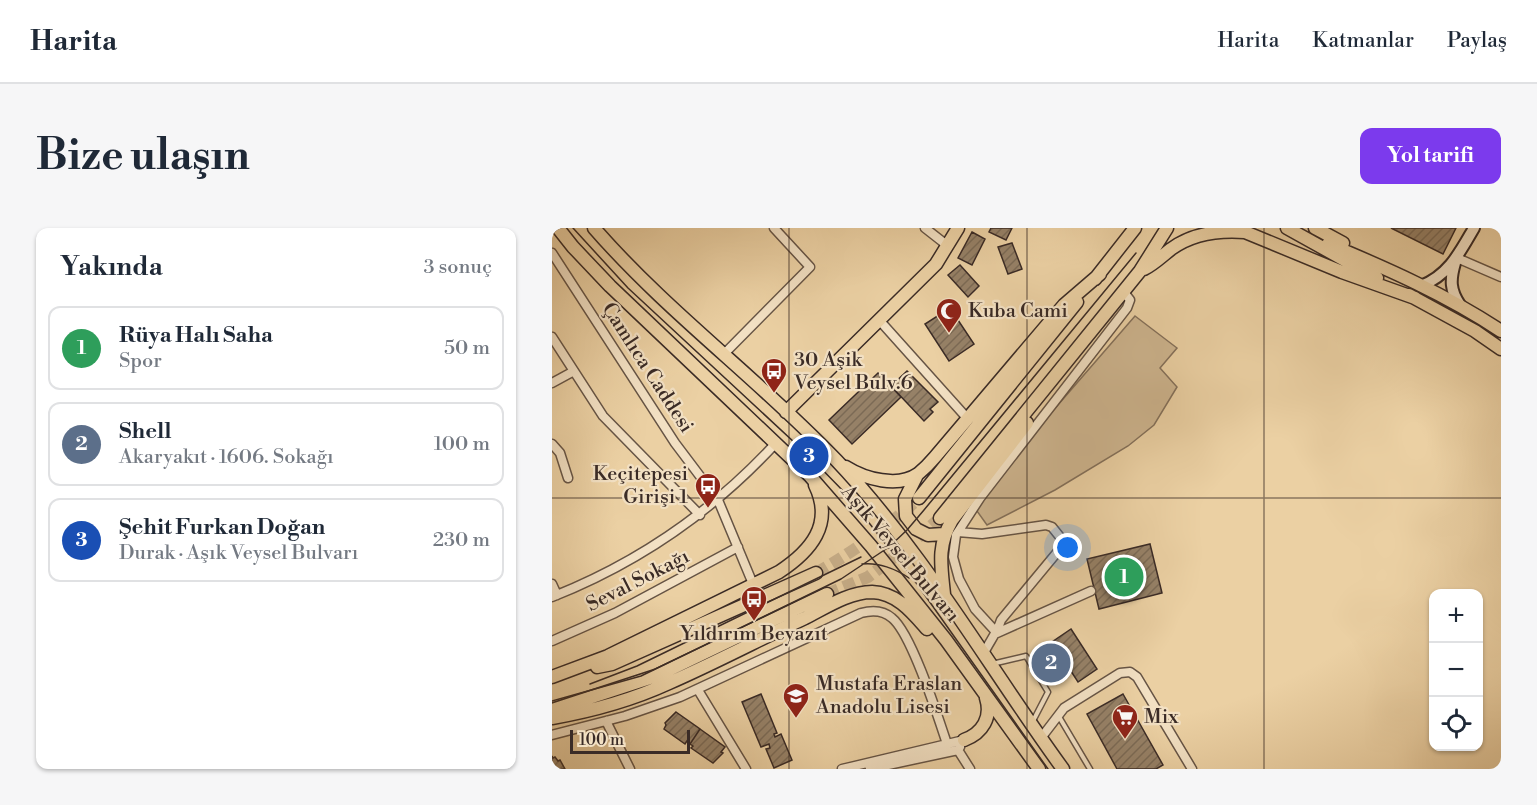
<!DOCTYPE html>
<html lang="tr">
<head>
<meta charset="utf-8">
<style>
  body { margin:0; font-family:"Libre Bodoni",serif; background:#f6f6f7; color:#1f2937 }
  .controls { position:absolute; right:18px; bottom:18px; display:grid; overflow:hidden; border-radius:12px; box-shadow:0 2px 4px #0004 }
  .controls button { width:54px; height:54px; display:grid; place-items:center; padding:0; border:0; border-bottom:2px solid #e0e1e3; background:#fff; color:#1f2937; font:30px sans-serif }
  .scale { position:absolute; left:18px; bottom:15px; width:120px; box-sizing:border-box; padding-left:6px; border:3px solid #3a2b26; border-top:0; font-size:16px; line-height:21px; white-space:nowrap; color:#3a2b26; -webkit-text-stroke:4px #f2e0c3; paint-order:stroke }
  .you { position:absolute; left:516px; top:320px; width:21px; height:21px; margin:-15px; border:4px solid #fff; border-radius:50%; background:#1a73e8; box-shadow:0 0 0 9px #1a73e833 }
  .badge { display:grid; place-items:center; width:39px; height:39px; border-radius:50%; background:#7c3aed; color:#fff; font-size:20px; font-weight:700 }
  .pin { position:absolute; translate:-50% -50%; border:3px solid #fff; box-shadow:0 2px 6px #0006 }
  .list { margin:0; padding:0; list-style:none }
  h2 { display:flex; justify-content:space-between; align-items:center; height:78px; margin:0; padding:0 24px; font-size:26px }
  h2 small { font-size:20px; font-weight:400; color:#747a83 }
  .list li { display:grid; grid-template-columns:39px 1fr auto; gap:18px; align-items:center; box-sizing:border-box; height:84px; margin:0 12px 12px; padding:0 12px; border:2px solid #e0e1e3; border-radius:12px }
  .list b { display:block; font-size:22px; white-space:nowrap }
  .list p { margin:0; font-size:20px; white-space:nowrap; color:#747a83 }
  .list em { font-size:20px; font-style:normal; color:#747a83 }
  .icon { flex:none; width:33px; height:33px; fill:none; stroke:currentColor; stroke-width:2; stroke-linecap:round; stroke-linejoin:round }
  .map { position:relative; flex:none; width:949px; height:541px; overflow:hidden; border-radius:12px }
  header { display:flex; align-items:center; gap:36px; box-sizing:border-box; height:84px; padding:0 30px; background:#fff; border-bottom:2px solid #e0e1e3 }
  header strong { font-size:28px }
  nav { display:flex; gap:33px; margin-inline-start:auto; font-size:21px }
  .intro { display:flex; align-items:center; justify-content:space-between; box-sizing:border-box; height:144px; padding:0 36px }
  h1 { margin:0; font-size:42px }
  .button { padding:15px 27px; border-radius:12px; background:#7c3aed; color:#fff; font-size:21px; font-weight:700 }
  main { display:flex; gap:36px; padding:0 36px }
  aside { flex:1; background:#fff; border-radius:12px; box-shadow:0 2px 4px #0004 }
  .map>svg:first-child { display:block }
</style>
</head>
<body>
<header>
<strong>Harita</strong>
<nav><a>Harita</a><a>Katmanlar</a><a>Paylaş</a></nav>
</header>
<div class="intro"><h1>Bize ulaşın</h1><a class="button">Yol tarifi</a></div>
<main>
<aside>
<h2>Yakında<small>3 sonuç</small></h2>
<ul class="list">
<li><span class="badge" style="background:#2e9e5b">1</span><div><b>Rüya Halı Saha</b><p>Spor</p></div><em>50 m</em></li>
<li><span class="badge" style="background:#5c6f8a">2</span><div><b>Shell</b><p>Akaryakıt · 1606. Sokağı</p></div><em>100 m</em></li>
<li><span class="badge" style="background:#1a4fb4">3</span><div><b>Şehit Furkan Doğan</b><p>Durak · Aşık Veysel Bulvarı</p></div><em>230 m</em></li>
</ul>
</aside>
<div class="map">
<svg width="949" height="541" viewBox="0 0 949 541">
  <defs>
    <pattern id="building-hatch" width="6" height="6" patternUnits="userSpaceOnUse" patternTransform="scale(1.5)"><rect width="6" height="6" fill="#968167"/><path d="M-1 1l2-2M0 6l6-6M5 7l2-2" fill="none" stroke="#7b6a55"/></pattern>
  </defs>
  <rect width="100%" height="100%" fill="#ebd0a3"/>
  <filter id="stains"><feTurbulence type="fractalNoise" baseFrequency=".00333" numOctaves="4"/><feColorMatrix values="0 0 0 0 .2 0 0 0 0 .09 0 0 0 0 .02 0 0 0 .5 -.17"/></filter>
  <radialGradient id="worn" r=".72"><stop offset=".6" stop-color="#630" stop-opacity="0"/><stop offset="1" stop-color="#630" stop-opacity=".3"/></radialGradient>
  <path fill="#cdb48e" stroke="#84705a" stroke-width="1.5" d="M 583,88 L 625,120 L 608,140 L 625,159 L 602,197 L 576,218 L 503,262 L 435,297 L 420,276 Z"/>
  <path fill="url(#building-hatch)" stroke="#3a2b26" stroke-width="1.5" d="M 439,0 L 460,0 L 454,12 L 437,4 Z
    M 839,0 L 904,0 L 891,26 Z
    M 420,4 L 433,11 L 420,37 L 406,30 Z
    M 460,15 L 470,41 L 456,46 L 446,19 Z
    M 408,37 L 427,58 L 416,69 L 396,47 Z
    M 398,80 L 422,116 L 397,133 L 373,96 Z
    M 355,143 L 386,174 L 378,181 L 381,184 L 372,193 L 339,158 Z
    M 326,145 L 349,169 L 300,216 L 277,192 Z
    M 598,316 L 610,365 L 547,381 L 535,331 Z
    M 519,401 L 545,441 L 526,454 L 500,414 Z
    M 500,414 L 518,442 L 497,456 L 479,428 Z
    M 209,466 L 225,505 L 222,506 L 223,509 L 229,506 L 240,532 L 222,540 L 214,521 L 218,520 L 217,516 L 209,519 L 190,474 Z
    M 571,466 L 611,537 L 604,541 L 565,541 L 535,486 Z
    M 124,484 L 148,501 L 138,516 L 135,513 L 133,516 L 112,501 L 114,497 L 113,495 Z
    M 148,501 L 173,519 L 169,524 L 171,525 L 161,535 L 139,520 L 141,518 L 138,516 Z
    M 0,528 L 1,530 L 3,529 L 6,533 L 8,532 L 13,541 L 0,541 Z"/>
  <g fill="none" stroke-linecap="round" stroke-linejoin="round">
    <path stroke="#c8af8a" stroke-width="12" stroke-dasharray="12 6" stroke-linecap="butt" d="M 264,345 C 303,323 334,300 367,270
      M 275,366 L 316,349 L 353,321 L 388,290"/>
    <g stroke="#665445" stroke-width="7">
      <path id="lane" d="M 440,436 L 474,428 L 496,464 L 481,493
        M 506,487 L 538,541"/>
    </g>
    <g stroke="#665445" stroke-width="11">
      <path id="street" d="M 373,0 L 396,18
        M 0,25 L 123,215 L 166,272 L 201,356
        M 905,30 L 949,49
        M 328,93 L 415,190
        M 0,109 L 51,188 L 148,287
        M 171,127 L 258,39 L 222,0
        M 0,155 L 22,143
        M 0,216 L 8,225 L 16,250
        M 406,304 L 430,306 L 494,297 L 500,299 L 508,309
        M 0,356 L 5,367
        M 539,363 L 445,405 L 423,381 L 407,351 L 401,329 L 404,307 L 428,270 L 575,80 L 578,72 L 571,63
        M 0,369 C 86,335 161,283 223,216
        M 0,413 L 63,385 L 186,319
        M 431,427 C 437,414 445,405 449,392 L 512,316
        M 146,462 L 194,541
        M 54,493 L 78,541
        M 0,507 L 73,488 L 128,469 L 309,385 C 320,382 331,382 340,390 C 360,406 386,489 395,516
        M 489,510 L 512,480 L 568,445 L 578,444 L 585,449 L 640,541
        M 408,519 L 406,522 L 418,541
        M 290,541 L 412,512
        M 318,541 L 406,522"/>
    </g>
    <g stroke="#3a2b26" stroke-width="14">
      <path id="secondary" d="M 903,35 C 898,52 898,62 908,77
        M 869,58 C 897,47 908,24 922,0"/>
    </g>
    <g stroke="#3a2b26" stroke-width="15">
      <path id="primary" d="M 6,0 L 21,19 L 58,58 L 258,248 L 319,318 L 394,412 L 487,541
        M 42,0 C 116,85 208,152 285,233 C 373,326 436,438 511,541
        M 735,0 L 825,50
        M 763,0 L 791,15
        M 776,16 C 836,41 895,67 949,103
        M 592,41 C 602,36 610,28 619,21 C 641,5 667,2 693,4 L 790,44 L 863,70
        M 543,51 L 583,0
        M 857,67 L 923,103 L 949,121
        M 234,184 L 384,36 L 406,0
        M 294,239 C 313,251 346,260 366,246 C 372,241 378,235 383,229 L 512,77 L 548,46
        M 365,247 L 353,271 L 354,288 L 364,301 L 376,307 L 392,306
        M 367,270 L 525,74
        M 388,290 L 588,43 L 615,0
        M 392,366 C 389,337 385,318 400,292 L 475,195
        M 45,439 L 60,436 L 264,345
        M 0,449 L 56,428 L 227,344 C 259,323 282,296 263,257
        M 0,482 L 104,448 L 275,366
        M 0,490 C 40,483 80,472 117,455 C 163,435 208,411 253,390 C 273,380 297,364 320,364 C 345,365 360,384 375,401
        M 412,512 C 431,505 440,489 434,470"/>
    </g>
    <use href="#lane" stroke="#f2e0c3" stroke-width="4"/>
    <use href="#street" stroke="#f2e0c3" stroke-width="8"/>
    <use href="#secondary" stroke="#f2e0c3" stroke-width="10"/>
    <use href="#primary" stroke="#ebd0a3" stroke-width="12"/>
    <path stroke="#3a2b26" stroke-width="1.5" d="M 21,0 L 76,60 L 257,228 L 296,268 L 365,356 L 496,541
      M 310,336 C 326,334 344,341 357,350
      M 38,456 L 85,438 L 309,329
      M 0,473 L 89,448 L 289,351 L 337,319 L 355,302 L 372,282 L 584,25"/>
  </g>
  <path fill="none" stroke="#3a2b26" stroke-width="1.5" stroke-opacity="0.55" d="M 237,0 L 237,541M 475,0 L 475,541M 712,0 L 712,541M 0,270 L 949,270"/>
  <defs>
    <g id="mosque-pin" transform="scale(1.35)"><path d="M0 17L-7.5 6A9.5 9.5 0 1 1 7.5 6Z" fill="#8f2418" stroke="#f2e0c3"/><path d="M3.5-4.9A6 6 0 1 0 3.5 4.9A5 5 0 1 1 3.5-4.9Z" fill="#fff"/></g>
    <g id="bus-pin" transform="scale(1.35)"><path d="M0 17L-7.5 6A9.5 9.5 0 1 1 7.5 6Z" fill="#8f2418" stroke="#f2e0c3"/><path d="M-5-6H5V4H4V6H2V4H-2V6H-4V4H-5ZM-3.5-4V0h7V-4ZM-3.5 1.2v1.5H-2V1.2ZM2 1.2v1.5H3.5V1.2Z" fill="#fff"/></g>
    <g id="school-pin" transform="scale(1.35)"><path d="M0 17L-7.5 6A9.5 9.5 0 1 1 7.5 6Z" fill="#8f2418" stroke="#f2e0c3"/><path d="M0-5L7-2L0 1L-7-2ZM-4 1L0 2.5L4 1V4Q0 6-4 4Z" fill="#fff"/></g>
    <g id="supermarket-pin" transform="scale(1.35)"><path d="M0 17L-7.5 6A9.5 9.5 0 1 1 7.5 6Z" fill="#8f2418" stroke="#f2e0c3"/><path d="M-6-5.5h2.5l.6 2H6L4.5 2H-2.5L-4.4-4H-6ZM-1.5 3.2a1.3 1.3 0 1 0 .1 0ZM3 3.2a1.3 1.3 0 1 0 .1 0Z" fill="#fff"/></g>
  </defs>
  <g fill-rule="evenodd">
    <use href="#mosque-pin" x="397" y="83"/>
    <use href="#bus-pin" x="222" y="143"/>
    <use href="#bus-pin" x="156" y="258"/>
    <use href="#bus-pin" x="202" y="371"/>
    <use href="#school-pin" x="244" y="468"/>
    <use href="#supermarket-pin" x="573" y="489"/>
  </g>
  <g text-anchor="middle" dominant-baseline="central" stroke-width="4.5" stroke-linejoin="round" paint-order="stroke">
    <g font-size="20" fill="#3a2b26" stroke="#f2e0c3" text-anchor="start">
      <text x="416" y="83">Kuba Cami</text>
      <text x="242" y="132">30 Aşik<tspan x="242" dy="23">Veysel Bulv.6</tspan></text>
      <text x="136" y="246" text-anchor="end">Keçitepesi<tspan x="136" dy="23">Girişi 1</tspan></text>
      <text x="202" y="406" text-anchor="middle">Yıldırım Beyazıt</text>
      <text x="264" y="456">Mustafa Eraslan<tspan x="264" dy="23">Anadolu Lisesi</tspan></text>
      <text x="592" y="489">Mix</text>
    </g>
    <g font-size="20" fill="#3a2b26" stroke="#f2e0c3">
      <text transform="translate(95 140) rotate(57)">Çamlıca Caddesi</text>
      <text transform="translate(348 326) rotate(50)">Aşık Veysel Bulvarı</text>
      <text transform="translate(86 353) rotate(-27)">Seval Sokağı</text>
    </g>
  </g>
  <rect width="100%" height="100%" filter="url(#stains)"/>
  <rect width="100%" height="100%" fill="url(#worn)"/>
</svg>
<div class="controls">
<button>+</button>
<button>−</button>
<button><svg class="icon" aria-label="locate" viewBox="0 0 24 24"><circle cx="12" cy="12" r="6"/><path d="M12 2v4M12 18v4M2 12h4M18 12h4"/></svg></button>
</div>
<div class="scale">100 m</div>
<div class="you"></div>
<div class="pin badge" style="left:572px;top:349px;background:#2e9e5b">1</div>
<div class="pin badge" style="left:499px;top:435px;background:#5c6f8a">2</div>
<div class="pin badge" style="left:257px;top:228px;background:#1a4fb4">3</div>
</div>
</main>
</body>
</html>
